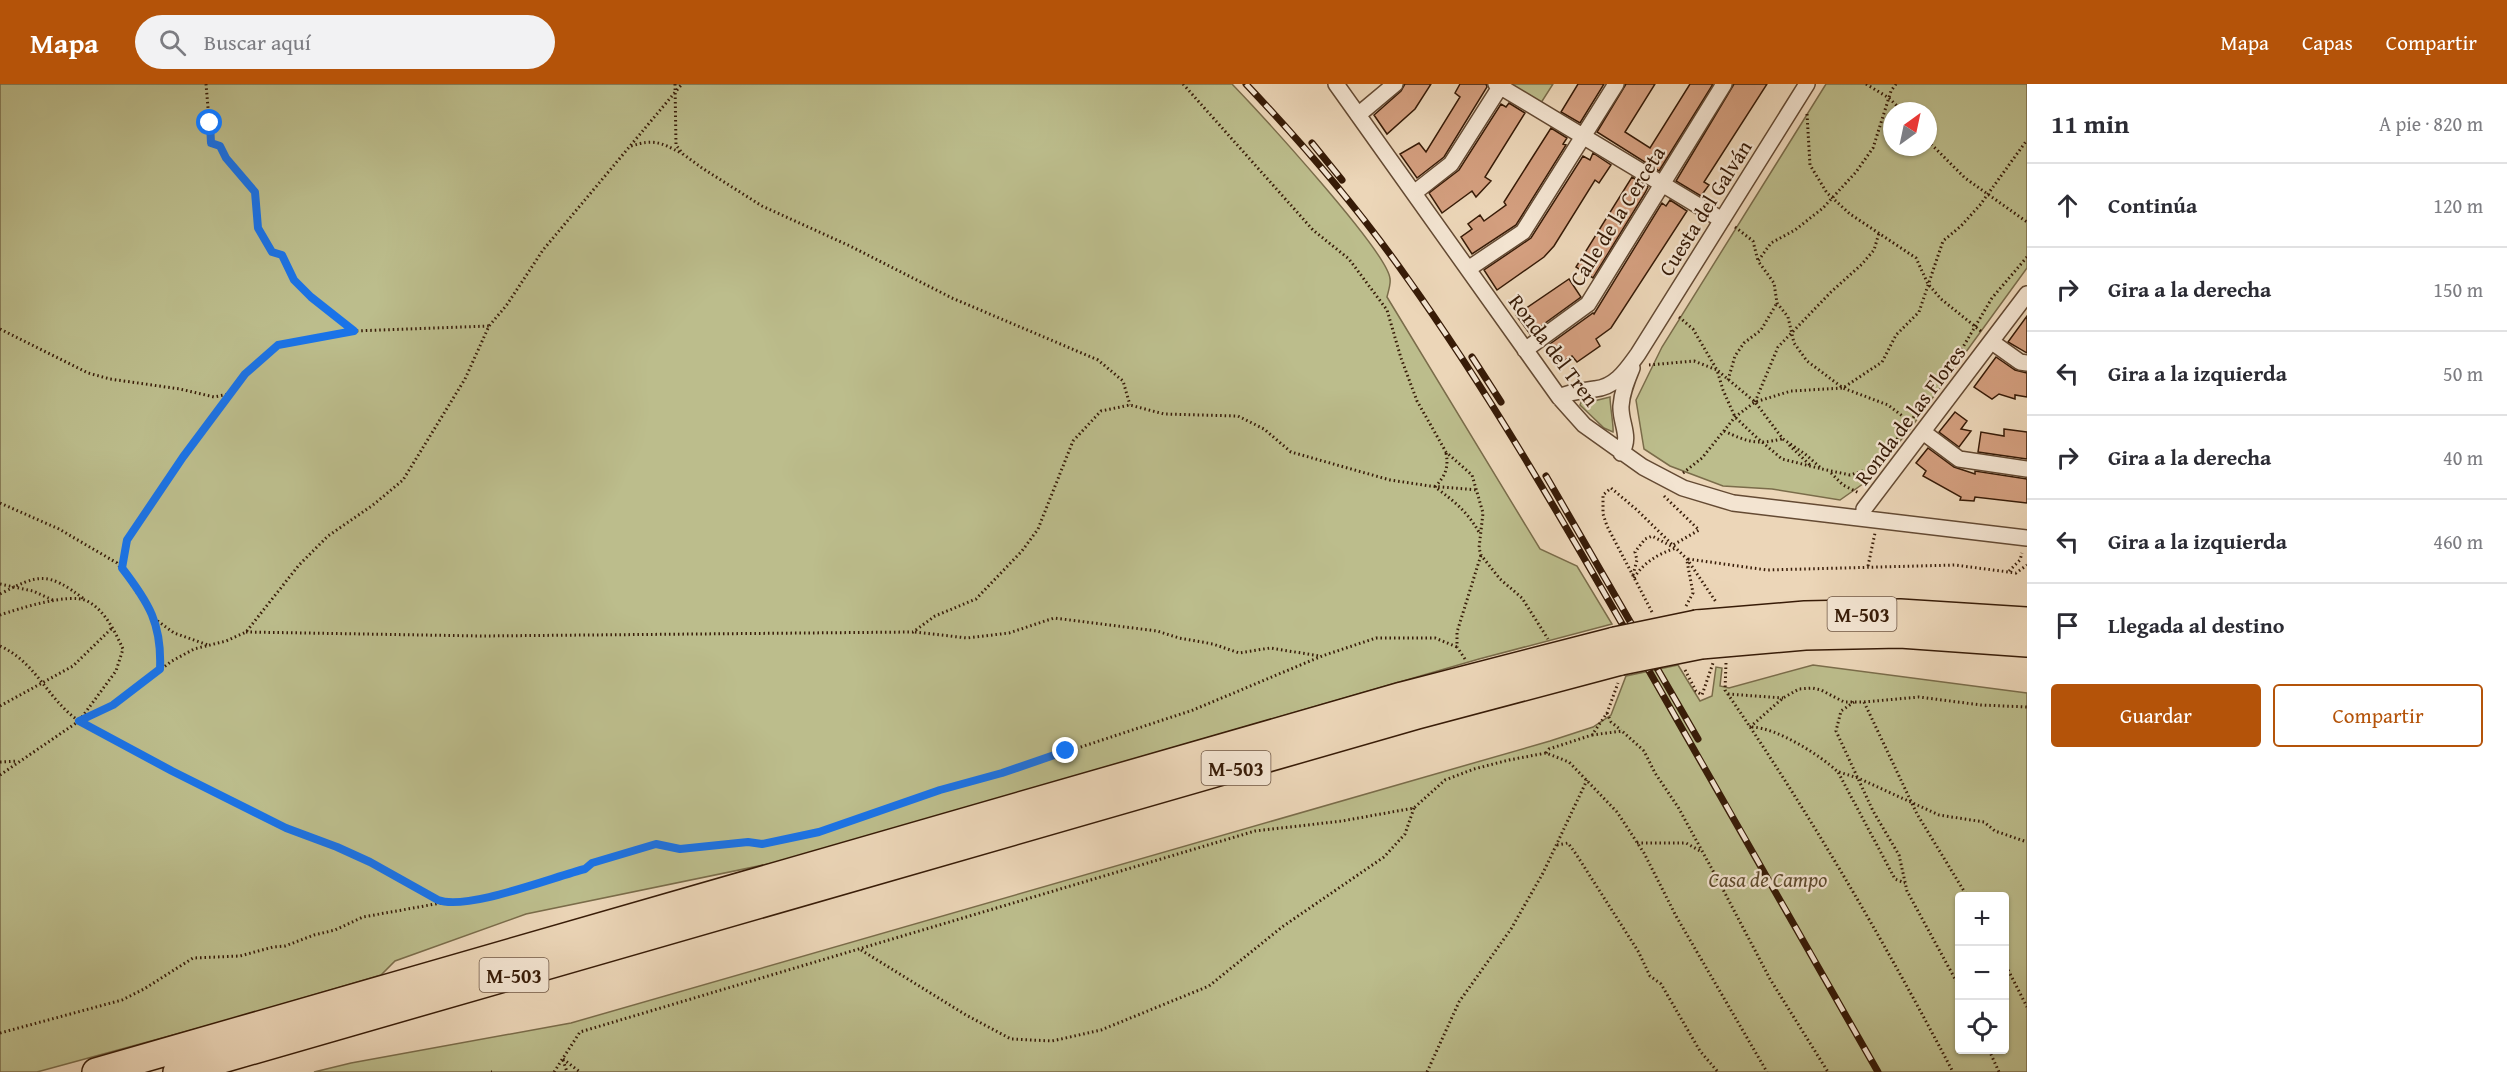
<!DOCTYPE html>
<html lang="es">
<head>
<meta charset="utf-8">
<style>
  body { margin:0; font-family:"Gentium Book Plus",serif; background:#f2f2f3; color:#2b2b33 }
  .controls { position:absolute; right:18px; bottom:18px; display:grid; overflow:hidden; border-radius:6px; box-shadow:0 2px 4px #0004 }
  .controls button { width:54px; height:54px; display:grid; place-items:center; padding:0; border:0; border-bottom:2px solid #e1e1e2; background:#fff; color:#2b2b33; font:30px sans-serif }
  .compass { position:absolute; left:1883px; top:18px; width:54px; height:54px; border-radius:50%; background:#fff; box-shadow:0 2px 4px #0004; rotate:33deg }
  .stop { position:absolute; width:18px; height:18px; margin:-14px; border:4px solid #1a73e8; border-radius:50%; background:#fff }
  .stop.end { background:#1a73e8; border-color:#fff; box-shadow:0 2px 6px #0008 }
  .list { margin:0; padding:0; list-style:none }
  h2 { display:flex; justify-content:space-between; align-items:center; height:78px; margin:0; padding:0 24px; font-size:26px }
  h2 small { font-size:20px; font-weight:400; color:#7c7c81 }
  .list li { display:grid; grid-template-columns:39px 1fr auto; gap:18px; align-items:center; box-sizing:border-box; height:84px; padding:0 24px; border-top:2px solid #e1e1e2 }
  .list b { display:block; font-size:22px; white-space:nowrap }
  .list em { font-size:20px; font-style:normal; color:#7c7c81 }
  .actions { display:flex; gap:12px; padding:18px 24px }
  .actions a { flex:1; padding:14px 0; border:2px solid #b45309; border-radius:6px; text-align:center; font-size:21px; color:#b45309 }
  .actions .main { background:#b45309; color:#fff }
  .icon { flex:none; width:33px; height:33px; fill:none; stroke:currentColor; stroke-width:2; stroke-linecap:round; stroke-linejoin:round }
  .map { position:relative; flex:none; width:2027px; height:988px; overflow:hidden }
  header { display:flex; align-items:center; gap:36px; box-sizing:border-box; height:84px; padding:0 30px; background:#b45309; color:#fff }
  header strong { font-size:28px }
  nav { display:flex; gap:33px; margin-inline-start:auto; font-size:21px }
  .search { width:420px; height:54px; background:#f2f2f3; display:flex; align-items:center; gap:15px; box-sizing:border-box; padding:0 21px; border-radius:33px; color:#7c7c81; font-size:22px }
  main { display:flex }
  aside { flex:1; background:#fff }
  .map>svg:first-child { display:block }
</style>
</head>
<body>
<header>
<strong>Mapa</strong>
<div class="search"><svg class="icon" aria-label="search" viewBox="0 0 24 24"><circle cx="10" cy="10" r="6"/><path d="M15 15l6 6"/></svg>Buscar aquí</div>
<nav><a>Mapa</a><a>Capas</a><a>Compartir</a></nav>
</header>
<main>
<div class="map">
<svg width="2027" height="988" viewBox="0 0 2027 988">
  <rect width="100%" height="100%" fill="#ecd6b8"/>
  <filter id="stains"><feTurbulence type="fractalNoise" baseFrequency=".00333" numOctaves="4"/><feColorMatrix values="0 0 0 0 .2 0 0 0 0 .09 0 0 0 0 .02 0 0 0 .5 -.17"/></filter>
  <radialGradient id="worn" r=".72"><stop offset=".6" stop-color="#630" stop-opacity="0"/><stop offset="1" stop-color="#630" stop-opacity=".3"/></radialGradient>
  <path fill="#bcbd8c" stroke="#7a6c4a" stroke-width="1.5" fill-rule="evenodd" d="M 0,0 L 1232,0 C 1257,26 1389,169 1390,195 C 1391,200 1388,208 1387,213 L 1540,465 L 1577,482 L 1612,540 L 1479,575 L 778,778 L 526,830 L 395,877 L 381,891 L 232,935 L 37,988 L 0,988 Z
    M 1504,0 L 1553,0 L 1539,22 Z
    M 1826,0 L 2027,0 L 2027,184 L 1910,345 L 1867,397 L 1840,416 L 1772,405 L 1723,402 L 1670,382 L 1644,365 L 1636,316 L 1662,263 ZM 1892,27 L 1928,27 L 1928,63 L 1892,63 Z
    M 1610,313 C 1610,322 1614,343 1613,348 L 1604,344 L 1580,321 L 1582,316 L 1594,317 Z
    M 1678,581 L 1700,617 L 1712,612 L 1716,583 L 1722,584 L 1720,602 L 1729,604 L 1813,581 L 2027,609 L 2027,988 L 314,988 L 351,979 L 571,939 L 1550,657 L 1593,643 L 1611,631 L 1626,592 ZM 1960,812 L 2004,812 L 2004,966 L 1960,966 Z"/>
  <path fill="#d49f7f" stroke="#371b07" stroke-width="1.5" d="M 1405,0 L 1431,0 L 1415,25 L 1387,50 L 1374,31 L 1401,7 Z
    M 1460,0 L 1486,0 L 1487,3 L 1444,73 L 1417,94 L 1400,70 L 1419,59 L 1426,68 L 1460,13 L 1455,9 Z
    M 1578,0 L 1604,0 L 1580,39 L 1561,28 Z
    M 1626,0 L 1655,0 L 1625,48 L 1650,64 L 1690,0 L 1713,0 L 1659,87 L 1597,48 Z
    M 1734,0 L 1767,0 L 1704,98 L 1709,101 L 1701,112 L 1676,97 Z
    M 1509,19 L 1525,29 L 1485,93 L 1491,97 L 1476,113 L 1472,107 L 1442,129 L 1429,109 L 1459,86 L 1501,20 L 1506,23 Z
    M 1551,44 L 1567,54 L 1563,60 L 1566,61 L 1516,141 L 1472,170 L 1461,153 L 1472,145 L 1468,140 L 1480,131 L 1484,137 L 1506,121 L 1504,118 Z
    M 1593,69 L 1611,81 L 1599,99 L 1595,96 L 1554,162 L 1544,173 L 1497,206 L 1484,186 L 1531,154 L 1583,72 L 1590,76 Z
    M 1632,93 L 1648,103 L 1645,109 L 1593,194 L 1576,183 Z
    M 1670,116 L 1687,127 L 1611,244 L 1596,255 L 1600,262 L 1577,278 L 1572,272 L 1561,279 L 1550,260 L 1593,229 L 1594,230 L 1662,119 L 1666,122 Z
    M 1569,195 L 1581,213 L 1530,250 L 1516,231 Z
    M 2027,232 L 2027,269 L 2008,258 Z
    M 1996,273 L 2015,286 L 2027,289 L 2027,313 L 2015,311 L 2015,315 L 1999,310 L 1992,315 L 1974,303 Z
    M 1955,328 L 1967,337 L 1961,345 L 1971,347 L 1959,363 L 1939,348 Z
    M 2004,345 L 2027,348 L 2027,375 L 1978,368 L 1981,348 L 2004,352 Z
    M 1928,364 L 1954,383 L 1975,390 L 1975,387 L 2027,395 L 2027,419 L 1975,413 L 1974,417 L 1960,416 L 1961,413 L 1923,392 L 1926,387 L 1916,379 Z"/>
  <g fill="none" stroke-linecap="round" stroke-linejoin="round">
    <g stroke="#644a33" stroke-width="18">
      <path id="street" d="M 1336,0 L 1559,313 L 1584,341 L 1643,383 L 1683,404 L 1733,419 L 2027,454
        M 1496,0 L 1722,136
        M 1358,31 L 1395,0
        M 1414,109 L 1451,80 L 1500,3
        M 1468,185 L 1523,148 L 1616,0
        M 1992,258 L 2020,278 L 2027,279
        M 1525,266 L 1588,220 L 1724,0
        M 1559,313 C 1572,307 1582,307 1595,305 C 1616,303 1627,285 1638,270 L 1807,0
        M 1923,348 L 1959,375 L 2027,385
        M 1621,369 C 1632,353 1620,339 1621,322 C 1622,308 1627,296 1632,284
        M 1864,433 L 1864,425 L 2027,210"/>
    </g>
    <g stroke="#371b07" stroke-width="30">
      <path id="highway" d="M 1697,540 L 1805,531 L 1900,529 L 2027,537
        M 1701,561 L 1805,552 L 1900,550 L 2027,559
        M 96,988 L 1402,612 L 1615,557
        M 177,988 L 1417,631 L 1621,577"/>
    </g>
    <path stroke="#371b07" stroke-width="3" stroke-dasharray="1.5 3" stroke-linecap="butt" d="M 206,0 L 211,59 L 220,62 L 226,74 L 255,108 L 258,144 L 272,168 L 282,171 L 294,196 L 311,213 L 354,247 L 489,242
      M 675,0 L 676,61 L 683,70 L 702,84 L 762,122 L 850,162 L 952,214 L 1098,276 L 1123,297 L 1130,321
      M 1183,0 L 1313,146 L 1349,175 L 1387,226 L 1401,274 L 1417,317 L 1446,368 L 1472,391 L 1483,429 L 1479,464 L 1481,471 L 1500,495 L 1522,514 L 1548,555
      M 1866,0 L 1889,14 L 1902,27
      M 1896,0 L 1891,7 L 1873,64 L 1856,88 L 1823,124 L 1795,146 L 1771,159 L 1758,177 L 1774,199 L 1777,219 L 1788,233 L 1794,259 L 1807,277 L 1843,304 L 1888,321 L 1909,337
      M 1807,30 L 1810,81 L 1827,109 L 1850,130 L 1916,174 L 1928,200 L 1941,215 L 1982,248
      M 1928,57 L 1965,94 L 2027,138
      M 631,62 C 654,55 660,58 681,69
      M 1735,143 L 1753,157 L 1758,177
      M 1679,233 L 1693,245 L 1717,286 L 1755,318 L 1783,355 L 1805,370 L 1822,385 L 1850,391 L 1873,384 L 1881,376
      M 0,245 L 88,289 L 110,295 L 180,305 L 214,313 L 229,310 L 245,290 L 278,261 L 354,247
      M 1649,281 L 1694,277 L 1717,286 L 1723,306 L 1735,333 L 1755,352 L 1782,375 L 1822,385
      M 1950,285 L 1992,214 L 2027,173
      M 1728,296 L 1735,272 L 1744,259 L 1761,246 L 1777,219
      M 1755,318 L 1778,263 L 1831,208 L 1862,180 L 1874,166 L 1879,149
      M 1724,347 C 1748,358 1756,361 1782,355
      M 1894,359 L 1919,326
      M 1789,361 L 1811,382
      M 1446,369 C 1449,384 1445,392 1435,403 C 1454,417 1468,428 1480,450
      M 1683,389 L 1702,374 L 1735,333 L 1755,318 L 1791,307 L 1843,304 L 1882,278 L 1896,251 L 1919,228 L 1943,157 L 1961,142 L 1980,121 L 2027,56
      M 1831,389 L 1843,401 L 1859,409
      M 1664,412 L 1699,446 L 1673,461
      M 0,419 L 59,445 L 117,479 L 155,535 L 174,549 L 208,561
      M 1688,475 L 1767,486 L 1955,481 L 2016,489 L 2027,481
      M 1868,482 L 1875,449
      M 122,484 L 127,456 L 228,311
      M 2009,487 L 2020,476 L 2022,469
      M 1633,491 L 1637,476 L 1635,468 L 1645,455 L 1652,452 L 1671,462
      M 1634,494 C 1644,478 1658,470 1676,464
      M 0,500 L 33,507 L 55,517
      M 0,510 C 39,490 47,487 84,515
      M 1686,522 L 1693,509 L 1687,477
      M 1652,528 L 1607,442 L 1603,430 L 1603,411 L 1611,404 L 1637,426 L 1687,475 L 1716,518
      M 0,531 C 18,525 70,508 87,517 C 105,526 115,548 123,565 L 116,587 L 79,637 L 95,644 L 140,671 L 286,744 L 337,763 L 370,779 L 438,816 C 467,827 553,793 585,785 L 592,779 L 656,761 L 680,764 L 748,758 L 762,760 L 819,748 L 940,706 L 1002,689 L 1193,626 L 1322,572 L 1376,554 L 1435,554 L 1457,563
      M 155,535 L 161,560 L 160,584
      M 246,548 L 481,552 L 913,548 L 935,532 L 976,515 L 1022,467 L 1038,445 L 1073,357 L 1101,327 L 1130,321 L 1164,330 L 1238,332 L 1264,345 L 1291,368 L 1390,396 L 1430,402 L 1478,406
      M 915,548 L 967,554 L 1009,549 L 1054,534 L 1157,547 L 1179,554 L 1213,560 L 1239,569 L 1270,564 L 1320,572
      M 0,562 C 36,578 48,616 79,637
      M 1465,575 L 1457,563 L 1457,548 L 1481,471
      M 1726,579 L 1725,606 C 1809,728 1884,857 1953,988
      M 1685,586 L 1696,607 L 1702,611 L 1713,579
      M 1728,610 L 1783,614
      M 1854,618 L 1841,627 L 1836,647 L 1873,727 L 1899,771 L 1907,807 L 1960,904
      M 1864,618 L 1917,730 L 1967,812
      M 0,622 L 73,582 L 112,544
      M 1607,629 L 1611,638 L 1621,646
      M 1750,643 L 1783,614 L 1799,605 L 1812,604 L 1821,606 L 1844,618 L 1864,618 L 1919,613 L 1981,621 L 2027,623
      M 1752,643 C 1777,644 1820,671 1838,688 L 1895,795 L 1905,799
      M 1592,651 L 1622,647 L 1644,667 L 1655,689 L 1678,723 L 1718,796 L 1770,895 L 1828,988
      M 1546,669 L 1549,665 L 1592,651 L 1607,629 L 1618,599
      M 0,678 L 18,677
      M 1839,688 L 1858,694 L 1939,731 L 1984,738 L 1995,747 L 2027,758
      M 0,691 L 79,637 L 113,621 L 172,577 L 194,565 L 226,557 L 246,548 L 299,481 L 328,452 L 373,421 L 403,396 L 465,295 L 489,242 L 506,222 L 543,166 L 682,0
      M 1637,759 L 1686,759 L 1702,768
      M 1557,761 L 1568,759 L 1576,770 L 1638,867 L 1650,892 L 1661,900 L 1700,967 L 1718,988
      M 861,866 L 966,931 L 1011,955 L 1052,957 L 1101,946 L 1209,902 L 1282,843 L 1384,773 L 1405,750 L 1414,724
      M 2004,878 L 2027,923
      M 0,949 L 122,916 L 144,905 L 193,874 L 240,872 L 273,863 L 285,862 L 314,851 L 335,846 L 363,833 L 441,819
      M 1989,966 L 1999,988
      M 563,975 L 580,988
      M 563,976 L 567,988
      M 491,988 L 492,988
      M 554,988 L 580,948 L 1255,747 L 1342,737 L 1414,724 L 1445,696 L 1474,685 L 1509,676 L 1546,669 L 1569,678 L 1617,728 L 1644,769 L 1676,832 L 1767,988
      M 1427,988 L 1459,918 L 1511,845 L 1543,789 L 1587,696"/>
    <use href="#street" stroke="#f3e4d1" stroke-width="15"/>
    <use href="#highway" stroke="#ecd6b8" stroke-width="27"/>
    <g stroke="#371b07" stroke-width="7">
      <path id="rail" d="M 1246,0 C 1303,60 1357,123 1405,191 C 1493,314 1568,446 1644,578 C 1722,714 1800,851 1878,988
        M 1312,59 L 1342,96
        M 1472,273 L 1501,318
        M 1546,392 L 1698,655"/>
    </g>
    <use href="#rail" stroke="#f3e4d1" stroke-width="4.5" stroke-dasharray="14" stroke-linecap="butt"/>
    <g stroke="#371b07" stroke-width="30" stroke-linecap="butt">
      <path id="highway-bridge" d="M 1615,557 L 1697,540
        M 1621,577 L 1701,561"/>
    </g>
    <use href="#highway-bridge" stroke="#ecd6b8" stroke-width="27"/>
  </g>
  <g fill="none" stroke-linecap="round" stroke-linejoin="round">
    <path stroke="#1a73e8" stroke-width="8" d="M 210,39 L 211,59 L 220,62 L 226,74 L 255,108 L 258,144 L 272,168 L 282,171 L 294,196 L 311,213 L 354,247 L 278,261 L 245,290 L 183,373 L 127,456 L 122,484 C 149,519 162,540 160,585 L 113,621 L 79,637 L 172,687 L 286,744 L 337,763 L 370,778 L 438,816 C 467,827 553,793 585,785 L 592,779 L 656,760 L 680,765 L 748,758 L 762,760 L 819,748 L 940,706 L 1002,689 L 1066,667"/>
  </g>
  <g text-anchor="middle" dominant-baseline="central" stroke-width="4.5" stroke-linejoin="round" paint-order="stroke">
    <g fill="#f3e4d1" stroke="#6f5744" stroke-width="1.5">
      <rect x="1827.5" y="513" width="69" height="34" rx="4.5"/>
      <rect x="1201.5" y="667" width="69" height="34" rx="4.5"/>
      <rect x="479.5" y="874" width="69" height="34" rx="4.5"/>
    </g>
    <g font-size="20" font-weight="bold" fill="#371b07">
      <text x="1862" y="530">M-503</text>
      <text x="1236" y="684">M-503</text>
      <text x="514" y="891">M-503</text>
    </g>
    <g font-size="21" fill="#371b07" stroke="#f3e4d1">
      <text transform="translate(1705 124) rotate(-58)">Cuesta del Galván</text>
      <text transform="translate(1617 132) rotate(-58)">Calle de la Cerceta</text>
      <text transform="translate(1554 266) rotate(53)">Ronda del Tren</text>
      <text transform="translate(1910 331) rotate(-53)">Ronda de las Flores</text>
    </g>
    <g font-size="21" font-style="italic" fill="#5f4c2f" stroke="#f3e4d1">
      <text x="1768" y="795">Casa de Campo</text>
    </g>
  </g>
  <rect width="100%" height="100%" filter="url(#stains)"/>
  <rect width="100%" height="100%" fill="url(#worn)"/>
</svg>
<div class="controls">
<button>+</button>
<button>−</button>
<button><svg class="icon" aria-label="locate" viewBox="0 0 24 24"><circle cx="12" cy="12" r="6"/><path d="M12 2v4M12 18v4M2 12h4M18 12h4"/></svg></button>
</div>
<svg class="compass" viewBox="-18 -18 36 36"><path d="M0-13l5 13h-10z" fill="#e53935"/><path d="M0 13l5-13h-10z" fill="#7c7c81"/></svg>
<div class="stop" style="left:210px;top:39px"></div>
<div class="stop end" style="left:1066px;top:667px"></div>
</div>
<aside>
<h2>11 min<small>A pie · 820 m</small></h2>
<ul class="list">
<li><svg class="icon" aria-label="ahead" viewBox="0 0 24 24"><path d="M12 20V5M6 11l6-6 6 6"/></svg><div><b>Continúa</b></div><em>120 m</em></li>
<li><svg class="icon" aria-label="right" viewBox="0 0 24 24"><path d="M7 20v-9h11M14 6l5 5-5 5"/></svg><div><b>Gira a la derecha</b></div><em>150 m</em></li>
<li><svg class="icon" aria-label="left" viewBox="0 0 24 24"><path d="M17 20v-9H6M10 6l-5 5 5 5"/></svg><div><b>Gira a la izquierda</b></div><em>50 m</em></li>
<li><svg class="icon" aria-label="right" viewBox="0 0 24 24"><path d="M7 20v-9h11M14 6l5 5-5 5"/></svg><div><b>Gira a la derecha</b></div><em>40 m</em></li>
<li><svg class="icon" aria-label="left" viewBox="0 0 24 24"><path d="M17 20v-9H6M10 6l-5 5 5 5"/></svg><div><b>Gira a la izquierda</b></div><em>460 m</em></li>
<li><svg class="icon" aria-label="arrive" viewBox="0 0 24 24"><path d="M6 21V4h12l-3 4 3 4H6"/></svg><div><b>Llegada al destino</b></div></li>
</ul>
<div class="actions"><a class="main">Guardar</a><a>Compartir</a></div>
</aside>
</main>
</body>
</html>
